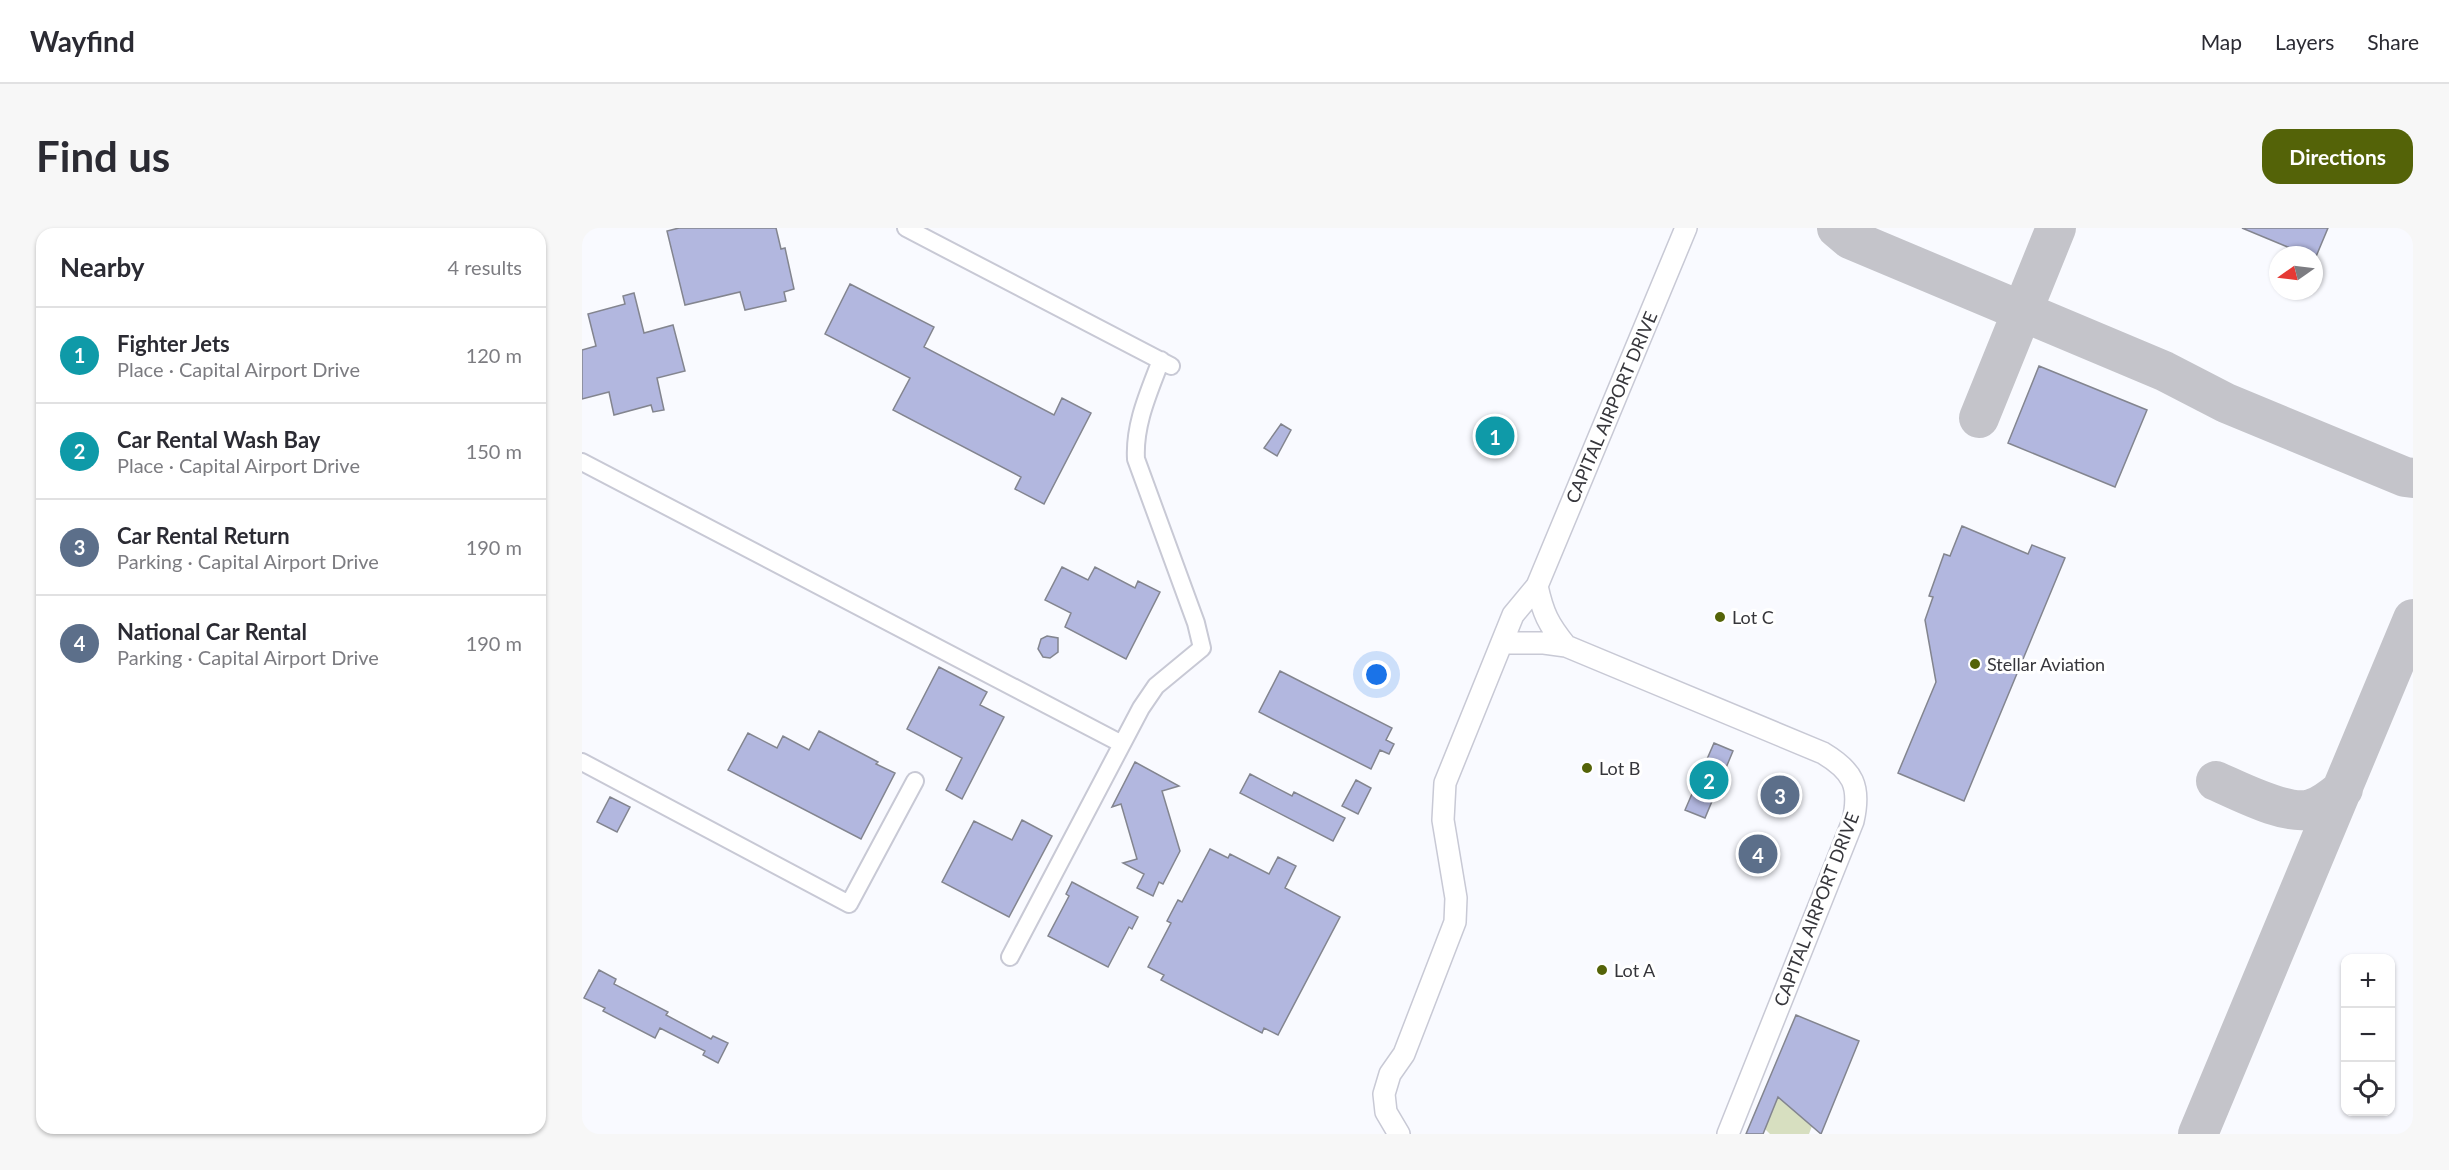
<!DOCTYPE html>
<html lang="en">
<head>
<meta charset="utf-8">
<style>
  body { margin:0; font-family:Lato,sans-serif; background:#f7f7f7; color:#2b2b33 }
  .controls { position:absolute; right:18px; bottom:18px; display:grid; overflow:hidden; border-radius:12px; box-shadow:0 2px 4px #0004 }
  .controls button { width:54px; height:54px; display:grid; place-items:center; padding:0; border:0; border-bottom:2px solid #e1e1e2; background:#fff; color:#2b2b33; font:30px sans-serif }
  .compass { position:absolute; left:1687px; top:18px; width:54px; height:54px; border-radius:50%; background:#fff; box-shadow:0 2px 4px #0004; rotate:256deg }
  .you { position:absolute; left:795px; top:447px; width:21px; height:21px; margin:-15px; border:4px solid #fff; border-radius:50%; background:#1a73e8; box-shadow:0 0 0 9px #1a73e833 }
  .badge { display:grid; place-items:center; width:39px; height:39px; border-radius:50%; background:#546308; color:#fff; font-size:20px; font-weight:700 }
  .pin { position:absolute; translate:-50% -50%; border:3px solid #fff; box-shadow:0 2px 6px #0006 }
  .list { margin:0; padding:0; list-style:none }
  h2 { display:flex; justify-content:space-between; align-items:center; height:78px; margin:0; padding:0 24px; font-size:26px }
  h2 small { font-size:20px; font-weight:400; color:#7c7c81 }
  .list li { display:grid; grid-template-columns:39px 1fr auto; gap:18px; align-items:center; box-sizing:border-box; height:96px; padding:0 24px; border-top:2px solid #e1e1e2 }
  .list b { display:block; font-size:22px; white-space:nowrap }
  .list p { margin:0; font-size:20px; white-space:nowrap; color:#7c7c81 }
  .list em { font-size:20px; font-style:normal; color:#7c7c81 }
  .icon { flex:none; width:33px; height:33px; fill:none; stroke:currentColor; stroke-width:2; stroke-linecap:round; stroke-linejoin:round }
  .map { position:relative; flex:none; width:1831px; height:906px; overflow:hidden; border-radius:18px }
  header { display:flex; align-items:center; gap:36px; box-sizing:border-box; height:84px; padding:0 30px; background:#fff; border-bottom:2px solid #e1e1e2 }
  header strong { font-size:28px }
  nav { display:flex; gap:33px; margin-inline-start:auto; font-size:21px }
  .intro { display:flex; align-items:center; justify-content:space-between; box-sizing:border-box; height:144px; padding:0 36px }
  h1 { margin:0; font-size:42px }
  .button { padding:15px 27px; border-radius:18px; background:#546308; color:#fff; font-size:21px; font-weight:700 }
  main { display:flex; gap:36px; padding:0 36px }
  aside { flex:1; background:#fff; border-radius:18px; box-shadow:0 2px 4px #0004 }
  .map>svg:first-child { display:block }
</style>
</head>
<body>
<header>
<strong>Wayfind</strong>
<nav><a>Map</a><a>Layers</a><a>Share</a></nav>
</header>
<div class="intro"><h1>Find us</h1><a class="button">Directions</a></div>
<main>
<aside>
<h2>Nearby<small>4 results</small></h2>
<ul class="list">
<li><span class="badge" style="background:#0f9aa8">1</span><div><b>Fighter Jets</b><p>Place · Capital Airport Drive</p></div><em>120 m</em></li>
<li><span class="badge" style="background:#0f9aa8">2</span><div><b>Car Rental Wash Bay</b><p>Place · Capital Airport Drive</p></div><em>150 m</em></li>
<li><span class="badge" style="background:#5c6f8a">3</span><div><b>Car Rental Return</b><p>Parking · Capital Airport Drive</p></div><em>190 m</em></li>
<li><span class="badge" style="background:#5c6f8a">4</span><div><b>National Car Rental</b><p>Parking · Capital Airport Drive</p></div><em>190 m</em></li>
</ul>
</aside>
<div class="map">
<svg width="1831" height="906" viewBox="0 0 1831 906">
  <rect width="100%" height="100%" fill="#f9faff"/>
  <path fill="#d7dfc0" d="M 1196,869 L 1230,898 L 1227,906 L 1188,906 L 1183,901 Z"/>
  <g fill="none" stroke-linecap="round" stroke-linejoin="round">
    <path stroke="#c4c4ca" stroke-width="40" d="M 1255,0 L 1268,11 L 1582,143 L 1644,175 L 1823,249 L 1831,250
      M 1397,190 L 1474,0
      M 1634,553 C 1657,563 1704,588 1729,581 C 1741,578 1751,569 1761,561
      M 1616,906 L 1831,391"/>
  </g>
  <path fill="#b2b7df" stroke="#83858f" stroke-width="1.5" d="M 97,0 L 194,0 L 199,21 L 203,20 L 212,61 L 202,64 L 204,73 L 163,82 L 158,64 L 103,77 L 85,3 Z
    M 1660,0 L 1746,0 L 1733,31 L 1732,27 L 1725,27 Z
    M 268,56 L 352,99 L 342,119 L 472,187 L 480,170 L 509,185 L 462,276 L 433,261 L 439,249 L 311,182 L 328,150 L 243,106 Z
    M 52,65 L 62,105 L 91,97 L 103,143 L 75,150 L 82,182 L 71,184 L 69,177 L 32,187 L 27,164 L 0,171 L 0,122 L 14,118 L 6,86 L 43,76 L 41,68 Z
    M 1457,138 L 1565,182 L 1533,259 L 1426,215 Z
    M 699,196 L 709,202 L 695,228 L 682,220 Z
    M 1380,298 L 1446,326 L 1450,317 L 1483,330 L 1382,573 L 1316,545 L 1354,454 L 1343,392 L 1351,369 L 1347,368 L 1362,326 L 1368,328 Z
    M 480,339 L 506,352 L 513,339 L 553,360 L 556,353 L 578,364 L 544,431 L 483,399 L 489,385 L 463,372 Z
    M 465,408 L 476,410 L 476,424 L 468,430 L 461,429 L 456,421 L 459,411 Z
    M 357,439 L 405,464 L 398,477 L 422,489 L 380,571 L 364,562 L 380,530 L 325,501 Z
    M 698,443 L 810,500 L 804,512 L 812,516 L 807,526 L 798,522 L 789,541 L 677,484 Z
    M 237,503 L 296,534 L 294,536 L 313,545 L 279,611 L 146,542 L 166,505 L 195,520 L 201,508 L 227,522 Z
    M 1132,515 L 1151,523 L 1123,590 L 1103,582 Z
    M 553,534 L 597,558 L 580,563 L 598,623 L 581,656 L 577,654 L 571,668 L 555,660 L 562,646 L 541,635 L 555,631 L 539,576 L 530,579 Z
    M 668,546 L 710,568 L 712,564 L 763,590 L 751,613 L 658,565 Z
    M 774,552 L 789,560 L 776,586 L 760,578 Z
    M 28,569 L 48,579 L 35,604 L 15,594 Z
    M 440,592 L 470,608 L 427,689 L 360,654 L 392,593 L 430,612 Z
    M 628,621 L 646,630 L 648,626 L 687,646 L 696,629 L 714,638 L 703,660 L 758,689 L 696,807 L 682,800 L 680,805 L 579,752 L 582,747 L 566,739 L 589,695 L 585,693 L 596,672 L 600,674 Z
    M 490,654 L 556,689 L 550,701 L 547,699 L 526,739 L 466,708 L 487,668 L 484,666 Z
    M 17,742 L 34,751 L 32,756 L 86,784 L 84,787 L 129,811 L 131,808 L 146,815 L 136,835 L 121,827 L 123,823 L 78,800 L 73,810 L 21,783 L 23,780 L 2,770 Z
    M 1214,787 L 1277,813 L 1239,906 L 1196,869 L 1181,906 L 1164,906 Z"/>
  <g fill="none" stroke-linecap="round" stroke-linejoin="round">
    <g stroke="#c8c9d5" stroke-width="20">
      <path id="minor" d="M 324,0 L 589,138
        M 0,234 L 540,516
        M 0,534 L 267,676 L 333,553
        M 428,729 L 559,480 L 574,458 L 620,420 L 614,395 L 554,231 C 552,196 567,164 579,132"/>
    </g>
    <g stroke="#c8c9d5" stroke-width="24">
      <path id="tertiary" d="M 955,358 C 961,385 966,396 984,418
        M 922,415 L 962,415 L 984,418 L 1241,525 C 1271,543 1279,558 1271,593 L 1146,906
        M 817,906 L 804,884 L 802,866 L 808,846 L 822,826 L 873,694 L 874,670 L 861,592 L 863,555 L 931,387 L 955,358 L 1104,0"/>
    </g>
    <use href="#minor" stroke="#fff" stroke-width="16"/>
    <use href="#tertiary" stroke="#fff" stroke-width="21"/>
  </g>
  <g fill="#546308" stroke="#fff" stroke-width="2">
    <circle cx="1138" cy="389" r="6"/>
    <circle cx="1393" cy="436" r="6"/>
    <circle cx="1005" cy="540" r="6"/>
    <circle cx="1020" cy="742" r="6"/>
  </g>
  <g text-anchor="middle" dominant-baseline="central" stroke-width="6" stroke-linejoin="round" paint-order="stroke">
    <g font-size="18" fill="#36363b" stroke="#fff">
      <text transform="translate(1029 179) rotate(-67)">CAPITAL AIRPORT DRIVE</text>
      <text transform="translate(1234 681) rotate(-69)">CAPITAL AIRPORT DRIVE</text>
    </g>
    <g font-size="18" fill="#36363b" stroke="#fff" text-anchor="start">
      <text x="1150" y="389">Lot C</text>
      <text x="1405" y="436">Stellar Aviation</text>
      <text x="1017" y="540">Lot B</text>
      <text x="1032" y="742">Lot A</text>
    </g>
  </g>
</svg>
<div class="controls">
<button>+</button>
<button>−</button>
<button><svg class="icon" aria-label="locate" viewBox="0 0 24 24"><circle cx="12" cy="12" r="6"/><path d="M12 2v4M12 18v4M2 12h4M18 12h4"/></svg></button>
</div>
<svg class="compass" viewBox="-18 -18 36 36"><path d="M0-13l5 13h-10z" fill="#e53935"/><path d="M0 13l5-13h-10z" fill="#7c7c81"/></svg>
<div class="you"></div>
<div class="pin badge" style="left:913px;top:208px;background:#0f9aa8">1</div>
<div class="pin badge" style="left:1127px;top:552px;background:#0f9aa8">2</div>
<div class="pin badge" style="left:1198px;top:567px;background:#5c6f8a">3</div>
<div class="pin badge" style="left:1176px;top:626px;background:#5c6f8a">4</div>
</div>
</main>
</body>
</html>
